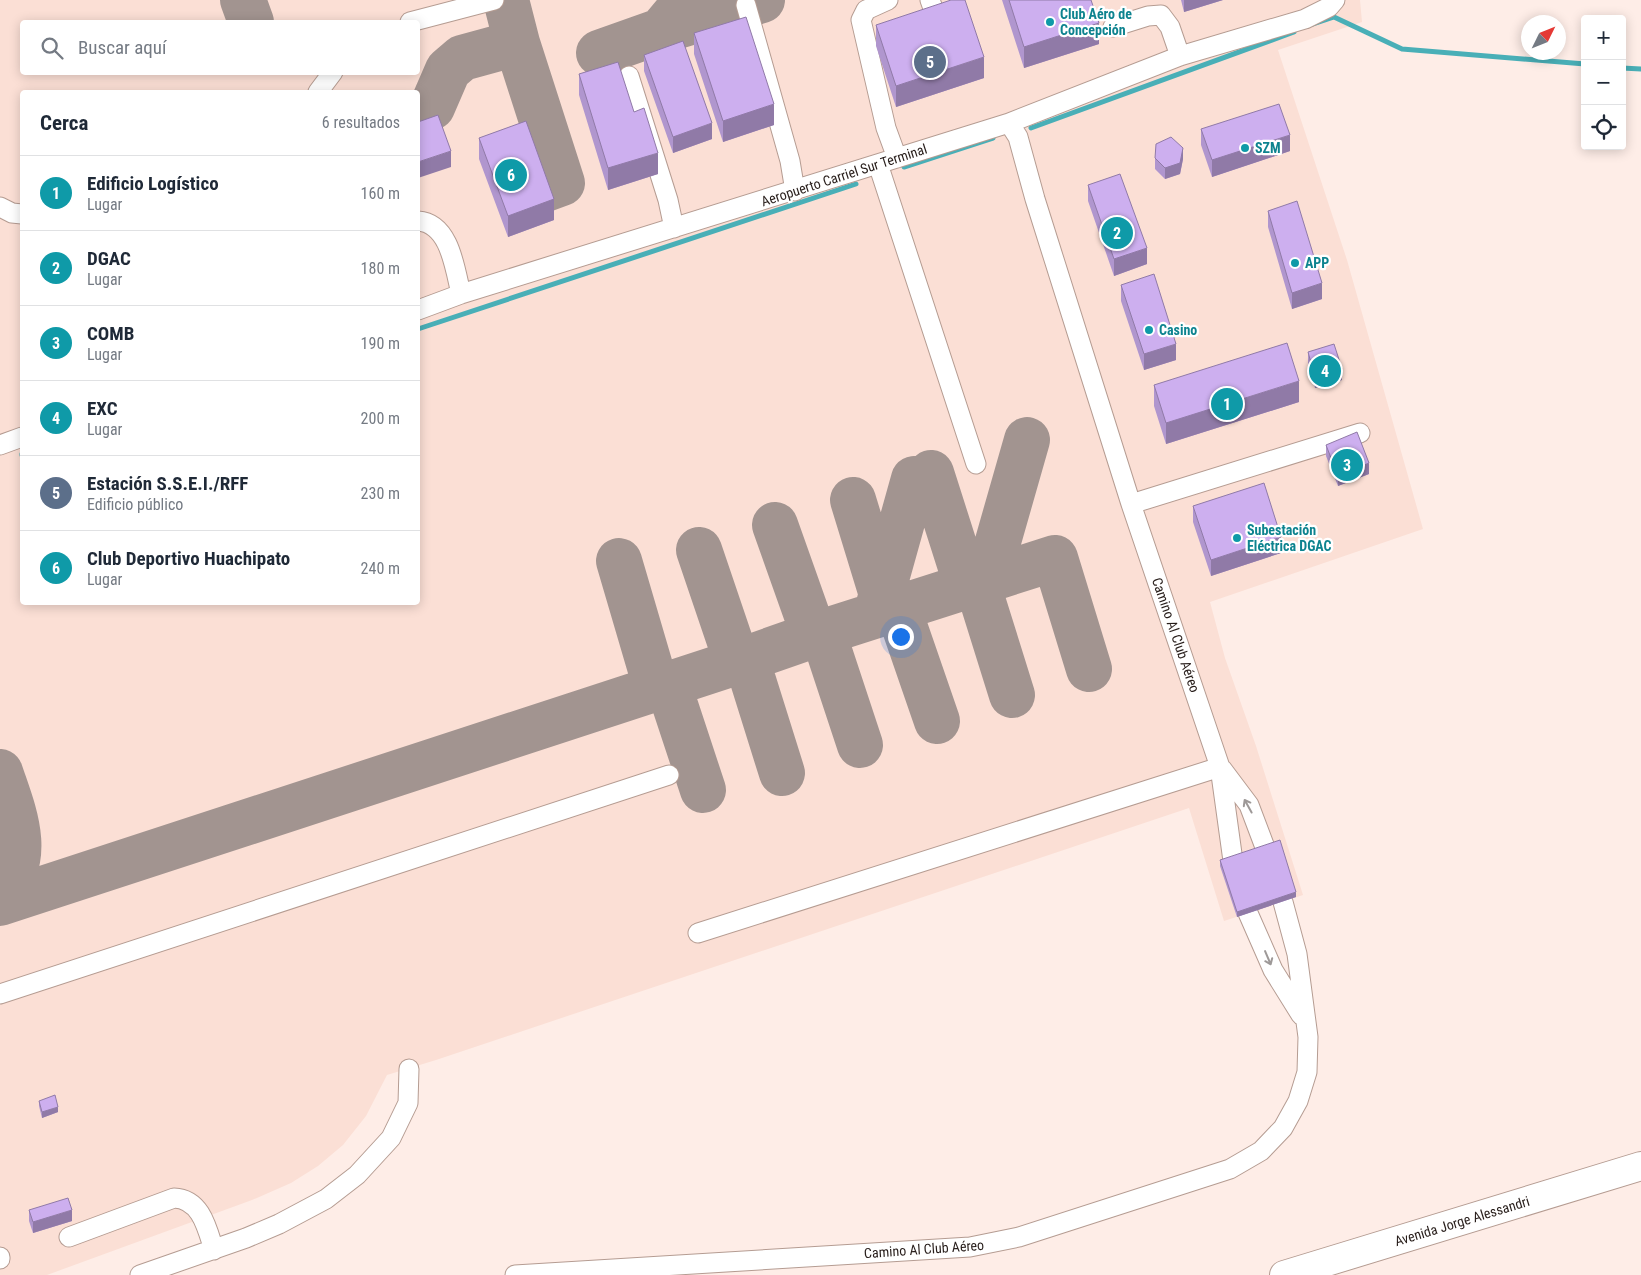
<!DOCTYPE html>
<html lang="es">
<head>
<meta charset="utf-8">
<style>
  body { margin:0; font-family:"Roboto Condensed",sans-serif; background:#f2f2f3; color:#1f2937 }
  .controls { position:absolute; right:15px; top:15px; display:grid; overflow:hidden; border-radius:5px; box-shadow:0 2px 12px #0003 }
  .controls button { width:45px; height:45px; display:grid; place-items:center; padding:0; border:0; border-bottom:1px solid #e0e1e3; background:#fff; color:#1f2937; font:25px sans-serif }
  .compass { position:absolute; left:1521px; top:15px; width:45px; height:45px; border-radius:50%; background:#fff; box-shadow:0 2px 12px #0003; rotate:47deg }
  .you { position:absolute; left:900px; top:636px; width:18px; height:18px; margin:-12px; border:4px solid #fff; border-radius:50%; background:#1a73e8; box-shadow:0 0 0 8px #1a73e833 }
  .badge { display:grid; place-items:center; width:32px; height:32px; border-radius:50%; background:#0f766e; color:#fff; font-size:16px; font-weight:700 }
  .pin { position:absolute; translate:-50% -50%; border:2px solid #fff; box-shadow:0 1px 5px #0006 }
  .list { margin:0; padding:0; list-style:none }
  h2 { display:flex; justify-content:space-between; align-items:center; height:65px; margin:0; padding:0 20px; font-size:21px }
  h2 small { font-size:16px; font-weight:400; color:#747a83 }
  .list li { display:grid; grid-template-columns:32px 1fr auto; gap:15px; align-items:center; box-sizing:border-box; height:75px; padding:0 20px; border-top:1px solid #e0e1e3 }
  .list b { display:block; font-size:19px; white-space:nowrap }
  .list p { margin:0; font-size:16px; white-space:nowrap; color:#747a83 }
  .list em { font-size:16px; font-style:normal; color:#747a83 }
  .icon { flex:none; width:28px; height:28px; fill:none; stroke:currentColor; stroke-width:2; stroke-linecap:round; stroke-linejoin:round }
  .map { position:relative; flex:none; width:1641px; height:1275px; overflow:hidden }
  .search { position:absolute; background:#fff; box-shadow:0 2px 12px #0003; left:20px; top:20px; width:400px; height:55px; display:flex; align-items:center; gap:12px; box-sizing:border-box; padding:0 18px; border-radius:5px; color:#747a83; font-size:19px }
  .panel { position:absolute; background:#fff; box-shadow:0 2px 12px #0003; left:20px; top:90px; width:400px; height:515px; border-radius:5px }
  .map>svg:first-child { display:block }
</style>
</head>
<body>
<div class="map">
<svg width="1641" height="1275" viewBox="0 0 1641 1275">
  <rect width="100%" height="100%" fill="#feede7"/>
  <path fill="#fbdfd5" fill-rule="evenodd" d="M 0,0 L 1360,0 L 1362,22 L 1278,50 L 1347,260 L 1423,529 L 1210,602 L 1225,658 L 1256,746 L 1303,895 L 1224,921 L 1189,808 L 436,1060 L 387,1075 L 366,1116 L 343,1145 L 318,1166 L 291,1183 L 252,1200 L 47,1275 L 0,1275 ZM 22,22 L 418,22 L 418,72 L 22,72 ZM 22,92 L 418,92 L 418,602 L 22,602 Z"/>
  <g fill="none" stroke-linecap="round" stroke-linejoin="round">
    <path stroke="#49afb7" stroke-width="5" d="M 1313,24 L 1334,17 L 1402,49 L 1585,64
      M 1622,68 L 1641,69
      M 1031,128 L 1294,32
      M 904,167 L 993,138
      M 418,329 L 856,184
      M 22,455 L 22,454"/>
    <path stroke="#a29490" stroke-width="46" d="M 243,0 L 251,22
      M 506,0 L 517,43 L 562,183 L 543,190
      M 661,31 L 762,0
      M 599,53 L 661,31 L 676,13 L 680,6
      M 432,107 L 448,70 L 462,58 L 517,43
      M 931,473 L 967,586
      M 853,500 L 883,598
      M 775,525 L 814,635
      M 699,550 L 737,662
      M 619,561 L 656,687
      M 987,580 L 1027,440
      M 977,583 L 1012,695
      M 898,608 L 937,721
      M 876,615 L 914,479
      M 823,633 L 860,745
      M 746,658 L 782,773
      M 668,684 L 703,790
      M 0,772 C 13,811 34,857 0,892
      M 0,903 L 737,662 L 814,635 L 1055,558 L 1089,669"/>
    <g stroke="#b59c92" stroke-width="21">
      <path id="minor" d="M 888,0 L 866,10 L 861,20 L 886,128 L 897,158
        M 930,0 L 939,25
        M 746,5 L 790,161 L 795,191
        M 410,22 L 494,0
        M 1113,27 L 1148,16 L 1161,15 L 1170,27 L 1180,56
        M 629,76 L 668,200 L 674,228
        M 318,92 L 333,72
        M 1009,123 L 1018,137 L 1035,199 L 1131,504 L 1360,433
        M 878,164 L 976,464
        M 0,207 L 12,213 L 22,214
        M 418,221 C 450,223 455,269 461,294
        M 418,310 L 461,294 L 1009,123 L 1180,56 L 1305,19 L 1329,7 L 1335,0
        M 0,445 L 22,437
        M 1131,504 L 1220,767 L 1233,861
        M 1222,769 L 1249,805 L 1266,850
        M 1248,913 L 1273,970 L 1301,1015
        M 698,933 L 1220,767
        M 0,994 L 669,775
        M 69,1237 L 174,1198 C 201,1199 207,1228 214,1250
        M 0,1257 L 0,1259
        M 140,1275 L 246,1238 L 279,1224 L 326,1199 L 357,1175 L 391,1138 L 408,1103 L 409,1069
        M 515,1275 L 970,1247 L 1019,1237 L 1230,1169 L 1261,1151 L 1283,1128 L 1298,1101 L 1307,1072 L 1308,1037 L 1297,954 L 1283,902"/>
    </g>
    <g stroke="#b59c92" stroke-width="30">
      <path id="highway" d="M 1284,1275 L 1641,1166"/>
    </g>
    <use href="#minor" stroke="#fff" stroke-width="19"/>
    <use href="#highway" stroke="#fff" stroke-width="28"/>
  </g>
  <path fill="#b096ce" d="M 1002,0 L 1091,0 L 1099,44 L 1024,68 Z
    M 1181,0 L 1223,0 L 1184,12 Z
    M 876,25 L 984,78 L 896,107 L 876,46 Z
    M 694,33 L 774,125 L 723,142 L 694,54 Z
    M 644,55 L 712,139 L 673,153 L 644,71 Z
    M 579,74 L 634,112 L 658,174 L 608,190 L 579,95 Z
    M 1201,129 L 1290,151 L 1212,177 L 1201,145 Z
    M 479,138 L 554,220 L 508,237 L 479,159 Z
    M 1155,158 L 1183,159 L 1180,174 L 1165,179 L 1155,169 Z
    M 1088,185 L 1147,264 L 1114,276 L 1088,201 Z
    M 1268,211 L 1322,299 L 1292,309 L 1268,227 Z
    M 1121,285 L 1176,360 L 1144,370 L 1121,301 Z
    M 1308,352 L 1342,380 L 1315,388 L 1308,363 Z
    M 1154,385 L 1299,402 L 1166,444 L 1154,406 Z
    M 1326,445 L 1369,474 L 1338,486 L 1326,456 Z
    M 1193,506 L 1281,553 L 1211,576 L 1193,522 Z
    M 1220,860 L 1296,897 L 1237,917 L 1220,866 Z
    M 39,1101 L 58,1112 L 42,1118 L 39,1106 Z
    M 29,1210 L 72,1221 L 33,1233 L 29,1221 Z"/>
  <path fill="#907aa7" d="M 1184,0 L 1223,0 L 1184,12 Z
    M 1099,23 L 1099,44 L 1024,68 L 1024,47 Z
    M 984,57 L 984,78 L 896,107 L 896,86 Z
    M 774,104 L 774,125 L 723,142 L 723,121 Z
    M 712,123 L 712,139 L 673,153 L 673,137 Z
    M 1290,135 L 1290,151 L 1212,177 L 1212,160 Z
    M 1183,148 L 1183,159 L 1180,174 L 1165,179 L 1165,168 Z
    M 451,151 L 451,167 L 418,178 L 418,162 Z
    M 658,153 L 658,174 L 608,190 L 608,168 Z
    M 554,199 L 554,220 L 508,237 L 508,216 Z
    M 1147,248 L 1147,264 L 1114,276 L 1114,259 Z
    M 1322,283 L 1322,299 L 1292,309 L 1292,293 Z
    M 1176,344 L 1176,360 L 1144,370 L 1144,354 Z
    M 1342,369 L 1342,380 L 1315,388 L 1315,377 Z
    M 1299,381 L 1299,402 L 1166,444 L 1166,423 Z
    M 1369,463 L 1369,474 L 1338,486 L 1338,476 Z
    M 1281,537 L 1281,553 L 1211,576 L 1211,560 Z
    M 1296,892 L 1296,897 L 1237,917 L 1237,912 Z
    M 58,1107 L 58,1112 L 42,1118 L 42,1112 Z
    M 72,1210 L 72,1221 L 33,1233 L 33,1222 Z"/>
  <path fill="#cdafef" stroke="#907aa7" d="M 951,0 L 965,0 L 984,57 L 896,86 L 876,25 Z
    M 1009,0 L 1091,0 L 1099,23 L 1024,47 Z
    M 746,17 L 774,104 L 723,121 L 694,33 Z
    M 683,41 L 712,123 L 673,137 L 644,55 Z
    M 618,62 L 634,112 L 644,108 L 658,153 L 608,168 L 579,74 Z
    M 1279,104 L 1290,135 L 1212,160 L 1201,129 Z
    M 438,115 L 451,151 L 418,162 L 418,122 Z
    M 526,121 L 554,199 L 508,216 L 479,138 Z
    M 1171,137 L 1183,148 L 1180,163 L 1165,168 L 1155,158 L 1156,144 Z
    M 1120,174 L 1147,248 L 1114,259 L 1088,185 Z
    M 1297,201 L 1322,283 L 1292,293 L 1268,211 Z
    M 1154,274 L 1176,344 L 1144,354 L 1121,285 Z
    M 1287,343 L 1299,381 L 1166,423 L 1154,385 Z
    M 1334,344 L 1342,369 L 1315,377 L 1308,352 Z
    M 1357,432 L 1369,463 L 1338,476 L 1326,445 Z
    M 1264,483 L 1281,537 L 1211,560 L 1193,506 Z
    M 1280,840 L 1296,892 L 1237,912 L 1220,860 Z
    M 55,1095 L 58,1107 L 42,1112 L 39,1101 Z
    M 68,1198 L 72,1210 L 33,1222 L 29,1210 Z"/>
  <defs><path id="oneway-shaft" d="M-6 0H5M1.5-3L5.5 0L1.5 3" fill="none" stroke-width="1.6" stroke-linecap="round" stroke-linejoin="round" transform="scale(1.25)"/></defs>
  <g stroke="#9e9998">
    <use href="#oneway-shaft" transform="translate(1248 806) rotate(-119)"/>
    <use href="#oneway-shaft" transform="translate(1268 958) rotate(67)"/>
  </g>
  <g fill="#0f9aa8" stroke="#fff" stroke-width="2">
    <circle cx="1050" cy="22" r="5"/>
    <circle cx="1245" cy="148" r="5"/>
    <circle cx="1295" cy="263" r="5"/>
    <circle cx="1149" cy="330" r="5"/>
    <circle cx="1237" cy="538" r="5"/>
  </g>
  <g text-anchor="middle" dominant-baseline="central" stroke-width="4.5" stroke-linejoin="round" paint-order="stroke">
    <g font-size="14" font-weight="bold" fill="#0d838f" stroke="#fff" text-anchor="start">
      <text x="1060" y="14">Club Aéro de<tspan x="1060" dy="16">Concepción</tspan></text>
      <text x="1255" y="148">SZM</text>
      <text x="1305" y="263">APP</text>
      <text x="1159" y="330">Casino</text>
      <text x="1247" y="530">Subestación<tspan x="1247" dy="16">Eléctrica DGAC</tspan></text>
    </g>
    <g font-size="14" fill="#271d1a" stroke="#fff">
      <text transform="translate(844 175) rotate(-18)">Aeropuerto Carriel Sur Terminal</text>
      <text transform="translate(1176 635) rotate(71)">Camino Al Club Aéreo</text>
      <text transform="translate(1462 1221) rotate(-17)">Avenida Jorge Alessandri</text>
      <text transform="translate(924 1249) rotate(-4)">Camino Al Club Aéreo</text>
    </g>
  </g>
</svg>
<div class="controls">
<button>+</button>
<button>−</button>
<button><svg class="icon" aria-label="locate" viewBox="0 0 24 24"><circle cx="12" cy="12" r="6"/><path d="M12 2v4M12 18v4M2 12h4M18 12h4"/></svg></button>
</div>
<svg class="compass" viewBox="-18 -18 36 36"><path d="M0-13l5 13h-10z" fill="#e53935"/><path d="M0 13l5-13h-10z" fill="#747a83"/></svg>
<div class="you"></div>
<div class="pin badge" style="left:1227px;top:404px;background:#0f9aa8">1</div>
<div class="pin badge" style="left:1117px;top:233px;background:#0f9aa8">2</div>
<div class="pin badge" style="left:1347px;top:465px;background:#0f9aa8">3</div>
<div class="pin badge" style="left:1325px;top:371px;background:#0f9aa8">4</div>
<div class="pin badge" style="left:930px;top:62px;background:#5c6f8a">5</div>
<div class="pin badge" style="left:511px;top:175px;background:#0f9aa8">6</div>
<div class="search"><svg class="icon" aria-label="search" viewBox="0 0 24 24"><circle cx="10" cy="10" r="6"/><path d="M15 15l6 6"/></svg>Buscar aquí</div>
<section class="panel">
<h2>Cerca<small>6 resultados</small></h2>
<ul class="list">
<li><span class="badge" style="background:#0f9aa8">1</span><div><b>Edificio Logístico</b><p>Lugar</p></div><em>160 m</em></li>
<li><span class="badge" style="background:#0f9aa8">2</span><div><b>DGAC</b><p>Lugar</p></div><em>180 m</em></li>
<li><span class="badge" style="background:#0f9aa8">3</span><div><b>COMB</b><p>Lugar</p></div><em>190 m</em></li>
<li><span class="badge" style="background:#0f9aa8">4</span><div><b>EXC</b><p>Lugar</p></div><em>200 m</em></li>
<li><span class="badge" style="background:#5c6f8a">5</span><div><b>Estación S.S.E.I./RFF</b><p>Edificio público</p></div><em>230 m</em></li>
<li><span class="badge" style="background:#0f9aa8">6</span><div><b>Club Deportivo Huachipato</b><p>Lugar</p></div><em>240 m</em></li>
</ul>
</section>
</div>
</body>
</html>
